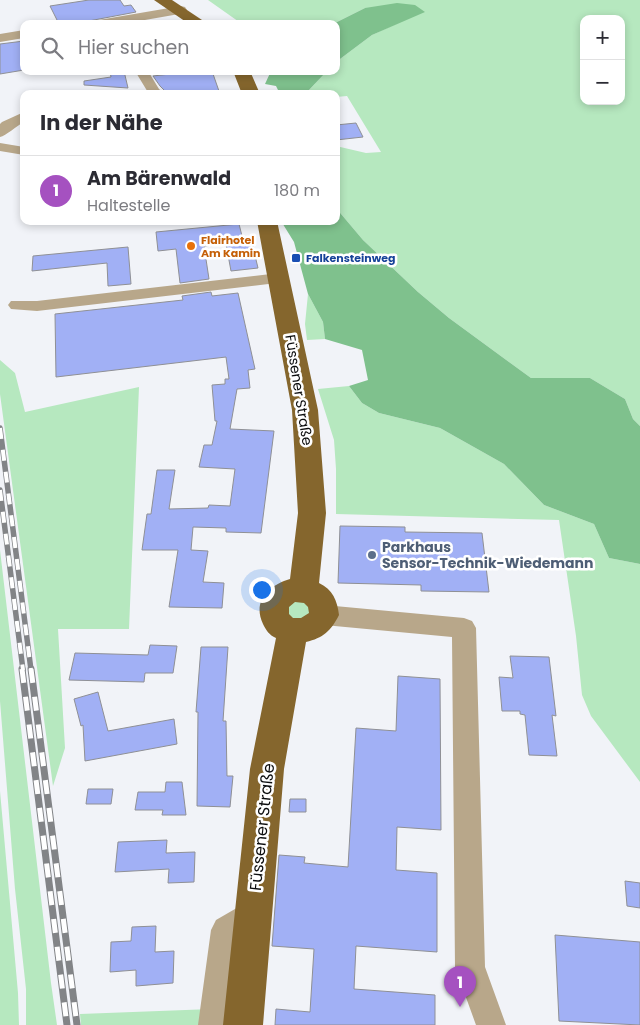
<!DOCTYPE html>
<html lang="de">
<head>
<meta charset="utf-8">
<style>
  body { margin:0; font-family:Poppins,sans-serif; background:#f7f7f7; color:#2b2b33 }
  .controls { position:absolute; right:15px; top:15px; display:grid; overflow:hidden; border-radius:10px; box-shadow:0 2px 8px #0003 }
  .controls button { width:45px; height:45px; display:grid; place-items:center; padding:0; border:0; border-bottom:1px solid #e1e1e2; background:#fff; color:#2b2b33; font:25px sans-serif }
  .you { position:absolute; left:261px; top:589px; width:18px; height:18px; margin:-12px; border:4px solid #fff; border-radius:50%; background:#1a73e8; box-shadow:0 0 0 8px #1a73e833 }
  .badge { display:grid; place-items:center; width:32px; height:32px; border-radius:50%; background:#a551c0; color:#fff; font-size:16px; font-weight:700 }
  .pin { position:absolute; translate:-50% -41px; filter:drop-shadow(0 1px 2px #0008) }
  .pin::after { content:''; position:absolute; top:26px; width:18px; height:15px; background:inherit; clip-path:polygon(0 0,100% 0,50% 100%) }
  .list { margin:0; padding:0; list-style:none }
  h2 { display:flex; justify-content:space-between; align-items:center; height:65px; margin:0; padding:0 20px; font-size:21px }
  h2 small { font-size:16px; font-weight:400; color:#7c7c81 }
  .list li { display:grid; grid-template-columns:32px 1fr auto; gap:15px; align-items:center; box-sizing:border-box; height:70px; padding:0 20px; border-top:1px solid #e1e1e2 }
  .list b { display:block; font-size:19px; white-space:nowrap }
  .list p { margin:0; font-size:16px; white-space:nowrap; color:#7c7c81 }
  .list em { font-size:16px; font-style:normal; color:#7c7c81 }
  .icon { flex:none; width:28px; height:28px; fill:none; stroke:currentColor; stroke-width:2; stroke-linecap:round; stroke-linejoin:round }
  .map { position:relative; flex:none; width:640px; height:1025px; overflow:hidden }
  .search { position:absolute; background:#fff; box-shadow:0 2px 8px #0003; left:20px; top:20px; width:320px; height:55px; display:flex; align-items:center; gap:12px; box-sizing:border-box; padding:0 18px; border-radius:10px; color:#7c7c81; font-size:19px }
  .panel { position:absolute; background:#fff; box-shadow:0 2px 8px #0003; left:20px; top:90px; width:320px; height:135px; border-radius:10px }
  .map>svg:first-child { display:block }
</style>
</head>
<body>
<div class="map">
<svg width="640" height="1025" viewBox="0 0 640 1025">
  <rect width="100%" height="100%" fill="#f1f3f8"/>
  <path fill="#b6e8bf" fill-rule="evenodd" d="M 208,0 L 640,0 L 640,426 L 633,419 L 625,399 L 590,378 L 531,378 L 449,318 L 418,292 L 363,240 L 336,208 L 336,146 L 366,153 L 381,152 L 347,96 L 336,97 L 336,94 L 297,94 L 296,92 L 309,90 L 327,71 L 336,71 L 336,62 L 372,35 L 424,11 L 365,8 L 333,24 L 242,24 ZM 584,19 L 621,19 L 621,101 L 584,101 Z
    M 308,294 L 323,322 L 325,339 L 307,340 L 305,324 Z
    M 0,360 L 15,373 L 25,412 L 139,387 L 129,629 L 58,629 L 65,748 L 53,786 L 0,394 Z
    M 349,386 L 362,403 L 379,413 L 440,428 L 504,464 L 544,505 L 594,524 L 609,558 L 640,564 L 640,782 L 591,716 L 582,695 L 576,636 L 559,520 L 336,514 L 336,469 L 334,440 L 318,389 Z
    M 0,550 L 51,983 L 57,1025 L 26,1025 L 26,989 L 15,889 L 0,701 Z
    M 304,599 L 315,615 L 290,621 L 287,606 L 290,602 Z
    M 0,791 L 18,993 L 19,1025 L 0,1025 Z
    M 212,1009 L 209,1025 L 81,1025 L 80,1014 Z"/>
  <path fill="#7fc18d" d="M 397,3 L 415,5 L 425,12 L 372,35 L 336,62 L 336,24 L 333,24 L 365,8 Z
    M 271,71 L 327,71 L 309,90 L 280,94 L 276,86 L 265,84 Z
    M 336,208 L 363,240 L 418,292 L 449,318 L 531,378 L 590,378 L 625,399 L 633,419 L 640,426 L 640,564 L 609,558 L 594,524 L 544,505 L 504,464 L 440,428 L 379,413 L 362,403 L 349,386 L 368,380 L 362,350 L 325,339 L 323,322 L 308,294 L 294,242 L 281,221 L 336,221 Z"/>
  <path fill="#a1b0f5" stroke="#8f9095" d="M 89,0 L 120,0 L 124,6 L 131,5 L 136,12 L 73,24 L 59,24 L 50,6 Z
    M 24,41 L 24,70 L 0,74 L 0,44 Z
    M 110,71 L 124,71 L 128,88 L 84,85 L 84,81 L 111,77 Z
    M 196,71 L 212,71 L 220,94 L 168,94 L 160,86 L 153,76 Z
    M 356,123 L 363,137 L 336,140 L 336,125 Z
    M 239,224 L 244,244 L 252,243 L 258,268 L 231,271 L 226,244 L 204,246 L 209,279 L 180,283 L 176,249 L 158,251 L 156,232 Z
    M 128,247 L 131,284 L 108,286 L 107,263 L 32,271 L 33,256 Z
    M 211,292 L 212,296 L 238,293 L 255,369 L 248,370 L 250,388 L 237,389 L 230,429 L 274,431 L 261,533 L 226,532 L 226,528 L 193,527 L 191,550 L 208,551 L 203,582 L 224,583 L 222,608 L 169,607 L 178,550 L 142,550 L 147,514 L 151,514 L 157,470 L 175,470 L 169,509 L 208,508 L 209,505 L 230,506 L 235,469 L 199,467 L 204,445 L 212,445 L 217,421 L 215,421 L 212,385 L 225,384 L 225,379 L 229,379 L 226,357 L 56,377 L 55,314 L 183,300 L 182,296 Z
    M 340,526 L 405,527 L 405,532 L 482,533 L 489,592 L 421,591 L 421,585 L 338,583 Z
    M 150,645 L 177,646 L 173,673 L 145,673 L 144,682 L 69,680 L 75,653 L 148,655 Z
    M 201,647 L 228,647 L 223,721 L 226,721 L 227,776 L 233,776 L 230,807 L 197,806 L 198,712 L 196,712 Z
    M 510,656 L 549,657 L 556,716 L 552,715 L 557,756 L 529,755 L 525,715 L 520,714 L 520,711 L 502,711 L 499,677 L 513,678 Z
    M 398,676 L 440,679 L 441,830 L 397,827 L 396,870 L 437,873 L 437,952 L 356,946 L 354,989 L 435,995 L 435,1025 L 275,1025 L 276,1009 L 310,1012 L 314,949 L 272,946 L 279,855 L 305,857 L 304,863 L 348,867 L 356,728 L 396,731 Z
    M 98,692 L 108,731 L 174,719 L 177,744 L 85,761 L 83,725 L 81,726 L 74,699 Z
    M 166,782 L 182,782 L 186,815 L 162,815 L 163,810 L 135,810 L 138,792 L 165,792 Z
    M 88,789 L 113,789 L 111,804 L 86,804 Z
    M 290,799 L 306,799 L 306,812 L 289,812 Z
    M 167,840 L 166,853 L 195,852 L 194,882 L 168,883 L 169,869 L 115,872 L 118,842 Z
    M 625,881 L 640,883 L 640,908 L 627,906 Z
    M 156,926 L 155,952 L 174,951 L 173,983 L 136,986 L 136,970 L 110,972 L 111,942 L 131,941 L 132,927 Z
    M 555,935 L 640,942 L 640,1025 L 559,1021 Z"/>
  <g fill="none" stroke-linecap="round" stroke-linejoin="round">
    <path fill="#b8a78a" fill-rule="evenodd" d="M 181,6 L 185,7 L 187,10 L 185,13 L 122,24 L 93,24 L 99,20 Z
      M 24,30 L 24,38 L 0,42 L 0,34 Z
      M 135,71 L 148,71 L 159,89 L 165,94 L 149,94 Z
      M 24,112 L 24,122 C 16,126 6,136 0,137 L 0,124 L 2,122 Z
      M 0,143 L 24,147 L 24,155 L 0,151 Z
      M 279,273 L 285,274 L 287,278 L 285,282 L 37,311 L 11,309 L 8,305 L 11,301 L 37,301 Z
      M 324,605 L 464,618 L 472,621 L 476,628 L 485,967 L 506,1025 L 476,1025 L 455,967 L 452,637 L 324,625 L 316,622 L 312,615 L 316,608 Z
      M 254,898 L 264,902 L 268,912 L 264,922 L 239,938 L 228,1025 L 198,1025 L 211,930 L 216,920 Z"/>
    <path fill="#85662d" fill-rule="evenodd" d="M 154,0 L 172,0 L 208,24 L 189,24 Z
      M 233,71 L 250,71 L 260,94 L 242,94 Z
      M 257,221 L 277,221 L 318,410 L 326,513 L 319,583 C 333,590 337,600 339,615 C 331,631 323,638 306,642 L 284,769 L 263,1025 L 223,1025 L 250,769 L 276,638 C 269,635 266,630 263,624 C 252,601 269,585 290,579 L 298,513 L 292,410 ZM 295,602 L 304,603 L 308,607 L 309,613 L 301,618 L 293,618 L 289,614 L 289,607 Z"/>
    <g stroke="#828487" stroke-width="5.5">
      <path id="rail-far1" d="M 0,428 L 31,670
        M 0,490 L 23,670"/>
    </g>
    <g stroke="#828487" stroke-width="7">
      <path id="rail" d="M 22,669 L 67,1025
        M 31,669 L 77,1025"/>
    </g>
    <use href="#rail-far1" stroke="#fff" stroke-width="4" stroke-dasharray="11" stroke-linecap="butt"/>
    <use href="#rail" stroke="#fff" stroke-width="5" stroke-dasharray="14" stroke-linecap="butt"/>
  </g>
  <circle fill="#e8710a" stroke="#fff" stroke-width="2" cx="191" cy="246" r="5"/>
  <rect fill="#1a4fb4" stroke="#fff" stroke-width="2" x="291" y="253" width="10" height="10" rx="2.5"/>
  <circle fill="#5c6f8a" stroke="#fff" stroke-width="2" cx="372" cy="555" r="5"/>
  <g text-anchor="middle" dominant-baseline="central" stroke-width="5" stroke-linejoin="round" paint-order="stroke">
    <g font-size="11" font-weight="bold" fill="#c56008" stroke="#fff" text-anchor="start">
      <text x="201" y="240">Flairhotel<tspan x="201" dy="13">Am Kamin</tspan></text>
    </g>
    <g font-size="11" font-weight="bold" fill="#164399" stroke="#fff" text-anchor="start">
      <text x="306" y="258">Falkensteinweg</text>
    </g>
    <g font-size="14" fill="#0c0d0e" stroke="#fff">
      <text transform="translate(299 390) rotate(81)">Füssener Straße</text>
    </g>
    <g font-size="14" font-weight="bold" fill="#4e5e75" stroke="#fff" text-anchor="start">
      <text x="382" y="547">Parkhaus<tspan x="382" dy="16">Sensor-Technik-Wiedemann</tspan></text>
    </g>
    <g font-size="16" fill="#0c0d0e" stroke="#fff">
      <text transform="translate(262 827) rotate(-84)">Füssener Straße</text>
    </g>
  </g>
</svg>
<div class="controls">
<button>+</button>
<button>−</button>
</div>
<div class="you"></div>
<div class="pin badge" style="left:460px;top:1007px">1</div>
<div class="search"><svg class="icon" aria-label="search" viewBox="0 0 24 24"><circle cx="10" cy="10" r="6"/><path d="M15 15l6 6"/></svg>Hier suchen</div>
<section class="panel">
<h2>In der Nähe<small></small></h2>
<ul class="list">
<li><span class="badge">1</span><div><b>Am Bärenwald</b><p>Haltestelle</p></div><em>180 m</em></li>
</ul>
</section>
</div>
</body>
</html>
